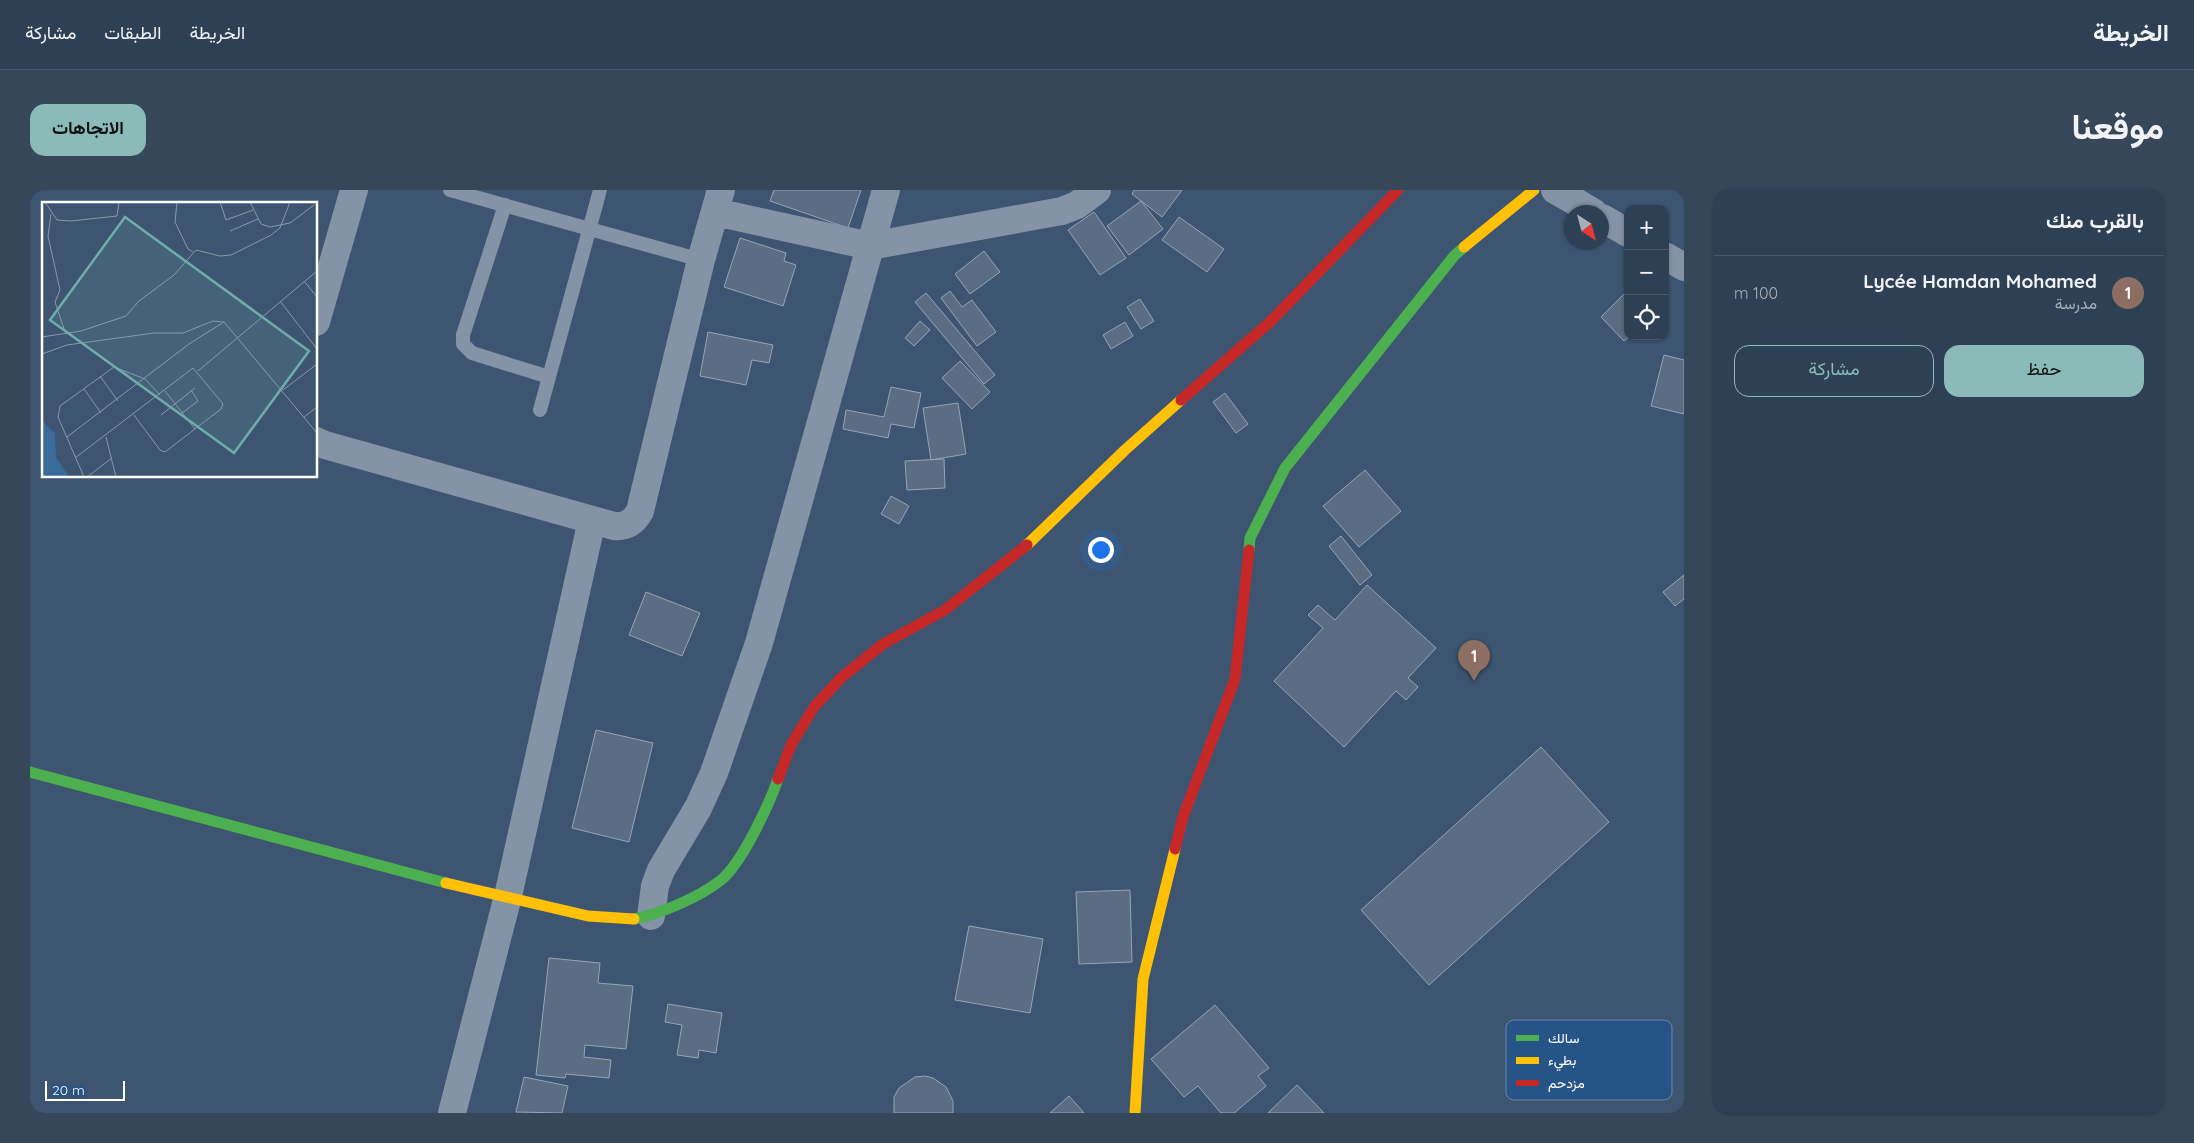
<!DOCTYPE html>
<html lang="ar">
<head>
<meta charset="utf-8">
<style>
  body { margin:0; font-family:Quicksand,Vazirmatn,sans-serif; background:#36475a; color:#f1f3f6; direction:rtl }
  .controls { position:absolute; right:15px; top:15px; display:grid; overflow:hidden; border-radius:10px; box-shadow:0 1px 4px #0004 }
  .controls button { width:45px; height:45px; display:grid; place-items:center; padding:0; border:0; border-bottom:1px solid #49596b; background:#2e4054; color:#f1f3f6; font:25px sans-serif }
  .compass { position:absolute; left:1534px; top:15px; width:45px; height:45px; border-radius:50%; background:#2e4054; box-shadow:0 1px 4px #0004; rotate:144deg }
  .scale { position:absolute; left:15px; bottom:12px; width:80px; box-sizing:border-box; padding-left:5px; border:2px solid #fff; border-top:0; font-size:14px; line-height:18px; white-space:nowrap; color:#fff; -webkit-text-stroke:4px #275486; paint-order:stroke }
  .you { position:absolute; left:1070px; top:359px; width:18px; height:18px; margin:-12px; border:4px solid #fff; border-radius:50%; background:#1a73e8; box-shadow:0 0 0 8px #1a73e833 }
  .badge { display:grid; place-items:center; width:32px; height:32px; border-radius:50%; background:#8bbbb9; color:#fff; font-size:16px; font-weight:700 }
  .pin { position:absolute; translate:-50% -41px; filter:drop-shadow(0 1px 2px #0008) }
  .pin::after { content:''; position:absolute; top:26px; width:18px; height:15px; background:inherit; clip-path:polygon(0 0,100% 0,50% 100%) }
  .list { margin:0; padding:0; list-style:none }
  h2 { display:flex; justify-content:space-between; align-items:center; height:65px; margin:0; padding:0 20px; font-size:21px }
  h2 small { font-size:16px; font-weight:400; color:#a7afb8 }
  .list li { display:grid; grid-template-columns:32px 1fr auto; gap:15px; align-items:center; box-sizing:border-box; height:75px; padding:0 20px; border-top:1px solid #49596b }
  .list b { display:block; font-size:19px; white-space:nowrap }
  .list p { margin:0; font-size:16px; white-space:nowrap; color:#a7afb8 }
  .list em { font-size:16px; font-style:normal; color:#a7afb8 }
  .actions { display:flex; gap:10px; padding:15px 20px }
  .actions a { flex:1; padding:11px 0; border:1px solid #8bbbb9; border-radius:15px; text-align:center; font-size:18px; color:#8bbbb9 }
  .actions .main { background:#8bbbb9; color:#111 }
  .icon { flex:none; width:28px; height:28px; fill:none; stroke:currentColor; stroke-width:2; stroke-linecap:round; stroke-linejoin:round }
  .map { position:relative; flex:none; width:1654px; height:923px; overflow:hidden; direction:ltr; border-radius:15px }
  header { display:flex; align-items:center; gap:30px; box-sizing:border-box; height:70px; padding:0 25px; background:#2e4054; border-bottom:1px solid #49596b }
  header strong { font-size:24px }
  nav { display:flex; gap:28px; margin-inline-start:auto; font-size:18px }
  .intro { display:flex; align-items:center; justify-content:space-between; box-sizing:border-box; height:120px; padding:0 30px }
  h1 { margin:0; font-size:35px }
  .button { padding:12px 22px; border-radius:15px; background:#8bbbb9; color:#111; font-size:18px; font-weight:700 }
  main { display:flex; gap:30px; padding:0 30px }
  aside { flex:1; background:#2e4054; border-radius:15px; box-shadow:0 1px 4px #0004 }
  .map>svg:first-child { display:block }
</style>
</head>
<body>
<header>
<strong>الخريطة</strong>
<nav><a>الخريطة</a><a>الطبقات</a><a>مشاركة</a></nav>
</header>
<div class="intro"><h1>موقعنا</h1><a class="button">الاتجاهات</a></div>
<main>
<aside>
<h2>بالقرب منك<small></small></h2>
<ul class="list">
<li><span class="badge" style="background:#8d6e63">1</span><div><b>Lycée Hamdan Mohamed</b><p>مدرسة</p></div><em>100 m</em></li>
</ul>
<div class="actions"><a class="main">حفظ</a><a>مشاركة</a></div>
</aside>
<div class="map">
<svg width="1654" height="923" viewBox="0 0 1654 923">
  <rect width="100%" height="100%" fill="#3d5570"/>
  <path fill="#5a6d82" stroke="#97a5b4" d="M 744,0 L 831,0 L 818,38 L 740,11 Z
    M 1104,0 L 1152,0 L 1132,27 L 1102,4 Z
    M 1111,11 L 1133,39 L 1099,65 L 1077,36 Z
    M 1064,22 L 1096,68 L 1070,85 L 1038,40 Z
    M 1149,27 L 1194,59 L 1177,82 L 1132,50 Z
    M 710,48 L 756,63 L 754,71 L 766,75 L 753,116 L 694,97 Z
    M 954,61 L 970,82 L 940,104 L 925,84 Z
    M 920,101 L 932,117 L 942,110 L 966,142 L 947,156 L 911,108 Z
    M 1597,101 L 1598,146 L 1600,146 L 1594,151 L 1571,127 Z
    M 896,103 L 965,185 L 954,194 L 885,112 Z
    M 1110,109 L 1124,131 L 1111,139 L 1097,117 Z
    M 890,131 L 900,140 L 884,156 L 875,148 Z
    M 1095,132 L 1103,146 L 1081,159 L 1073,145 Z
    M 678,142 L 743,155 L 739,173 L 722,170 L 716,195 L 670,186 Z
    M 1634,165 L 1654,170 L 1654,224 L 1621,216 Z
    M 930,171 L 960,202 L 942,219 L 912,188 Z
    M 861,197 L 891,203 L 884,238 L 861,234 L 858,248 L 813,239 L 816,220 L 854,227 Z
    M 1195,203 L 1218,234 L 1206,243 L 1183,212 Z
    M 928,213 L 936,264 L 901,270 L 893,218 Z
    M 914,269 L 915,298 L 877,300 L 875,271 Z
    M 1335,280 L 1371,321 L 1329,357 L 1293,316 Z
    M 861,306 L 879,316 L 869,334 L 851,324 Z
    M 1311,346 L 1342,385 L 1330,395 L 1299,356 Z
    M 1654,385 L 1654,409 L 1645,416 L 1633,402 Z
    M 1337,395 L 1406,458 L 1378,488 L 1388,497 L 1376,510 L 1366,501 L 1314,557 L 1244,491 L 1293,438 L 1278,425 L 1288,415 L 1305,430 Z
    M 616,402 L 670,423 L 652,466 L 599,445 Z
    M 566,540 L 623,553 L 599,652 L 542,638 Z
    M 1511,557 L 1579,632 L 1399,795 L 1331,720 Z
    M 1100,700 L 1102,772 L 1049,774 L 1046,702 Z
    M 939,736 L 1013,749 L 1000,823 L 925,810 Z
    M 519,768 L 570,773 L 568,793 L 603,796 L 596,859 L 555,855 L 554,867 L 581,870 L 579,888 L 536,884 L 535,888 L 506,885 Z
    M 638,814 L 692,823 L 686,863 L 669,860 L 668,868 L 647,865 L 652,835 L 635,832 Z
    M 1185,815 L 1239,878 L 1228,886 L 1236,896 L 1204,923 L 1191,923 L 1168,896 L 1154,907 L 1121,869 Z
    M 895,886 L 903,888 L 916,897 L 923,911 L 923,923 L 864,923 L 864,907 L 869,898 L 885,887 Z
    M 494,887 L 538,896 L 532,923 L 486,922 Z
    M 1267,895 L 1294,923 L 1238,923 Z
    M 1039,906 L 1054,923 L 1020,923 Z"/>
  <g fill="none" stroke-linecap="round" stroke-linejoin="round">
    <path stroke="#8494a6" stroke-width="14" d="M 420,0 L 671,70
      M 475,15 L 433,145 L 433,154 L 442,163 L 519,187
      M 510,220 L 570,0"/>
    <path stroke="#8494a6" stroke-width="28" d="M 1525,0 L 1563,22
      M 685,22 L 840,56 L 1032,21 L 1047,15 L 1067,0
      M 1572,28 L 1598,43
      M 1635,66 L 1654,77
      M 286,132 L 324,0
      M 286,251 L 295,255 L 584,336 C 596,337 604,332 610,321 L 671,70 L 691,0
      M 621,726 L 625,696 L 631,680 L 668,618 L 684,583 L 729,453 L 856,0
      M 422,923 L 478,706 L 562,330"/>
    <path stroke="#4caf50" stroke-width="11" d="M 1219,360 L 1220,348 L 1255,278 L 1424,66 L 1434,57
      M 0,582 L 416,693
      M 604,729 C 630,724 670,707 691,690 C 712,673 739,615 748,589"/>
    <path stroke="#ffc107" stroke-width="11" d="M 1434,57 L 1504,0
      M 997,355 L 1095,260 L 1151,210
      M 416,693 L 558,726 L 604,729
      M 1105,923 L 1113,789 L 1145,659"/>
    <path stroke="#c62828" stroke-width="11" d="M 1151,210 L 1240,132 L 1368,0
      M 748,589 L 761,555 L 784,517 L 811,488 L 853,454 L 915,420 L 997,355
      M 1145,659 L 1153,627 L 1205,489 L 1219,360"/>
  </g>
  <g transform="translate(12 12)">
    <rect width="275" height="275" fill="#3d5570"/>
    <path d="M 0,219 L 13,231 L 14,255 L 27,275 L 0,275 Z" fill="#3b6b9b"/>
    <path fill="none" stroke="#8b99a9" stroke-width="1" d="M 3,0 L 15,18 L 29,19 L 75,14 L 77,0M 135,0 L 133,20 L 146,47 L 151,50M 178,0 L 184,18 L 211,8M 208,0 L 219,22 L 228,25 L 248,21 L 272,3M 9,12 L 6,34 L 18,88 L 13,100 L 23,130M 188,29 L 216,17M 262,79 L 275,95M 238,99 L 275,147M 0,135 L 39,129 L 84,114 L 97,99 L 132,73 L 154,48 L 178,54 L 189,53 L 229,33 L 238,26 L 248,0M 0,152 L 25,143 L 112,131 L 141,131 L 171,119 L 182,120 L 275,231M 156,169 L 275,69M 58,174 L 76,199M 42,187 L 59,211M 241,188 L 275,162M 123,189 L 153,227M 140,211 L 156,199 L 149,188M 119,213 L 153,186M 262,215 L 275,205M 25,235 L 147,142 L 182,120M 64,235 L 74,275M 33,256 L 151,166 L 181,202 L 179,207 L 123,250 L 118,248 L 92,213M 42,275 L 16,215 L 18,204 L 72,165 L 103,177 L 118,193M 45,275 L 70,256"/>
    <path fill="#6fada8" fill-opacity="0.15" stroke="#6fada8" stroke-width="2.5" d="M 83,15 L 267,149 L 192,251 L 8,118 Z"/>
    <rect width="275" height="275" fill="none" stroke="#fff" stroke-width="2.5"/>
  </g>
  <rect x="1476" y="830" width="166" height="80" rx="8" fill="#275486" stroke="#6887aa" stroke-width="1"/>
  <rect x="1486" y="845" width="23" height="6" fill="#4caf50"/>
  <rect x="1486" y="867" width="23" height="7" fill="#ffc107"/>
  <rect x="1486" y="890" width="23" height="6" fill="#c62828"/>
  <g font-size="14" fill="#fff">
    <text x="1518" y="853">سالك</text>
    <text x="1518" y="875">بطيء</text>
    <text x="1518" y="898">مزدحم</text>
  </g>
</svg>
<div class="controls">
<button>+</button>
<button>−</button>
<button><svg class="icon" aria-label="locate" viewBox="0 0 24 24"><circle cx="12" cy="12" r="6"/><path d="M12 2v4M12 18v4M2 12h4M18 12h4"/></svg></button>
</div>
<svg class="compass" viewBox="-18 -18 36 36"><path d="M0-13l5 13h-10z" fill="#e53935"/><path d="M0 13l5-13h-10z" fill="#a7afb8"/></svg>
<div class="scale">20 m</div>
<div class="you"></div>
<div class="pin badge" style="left:1444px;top:491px;background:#8d6e63">1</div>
</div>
</main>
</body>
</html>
